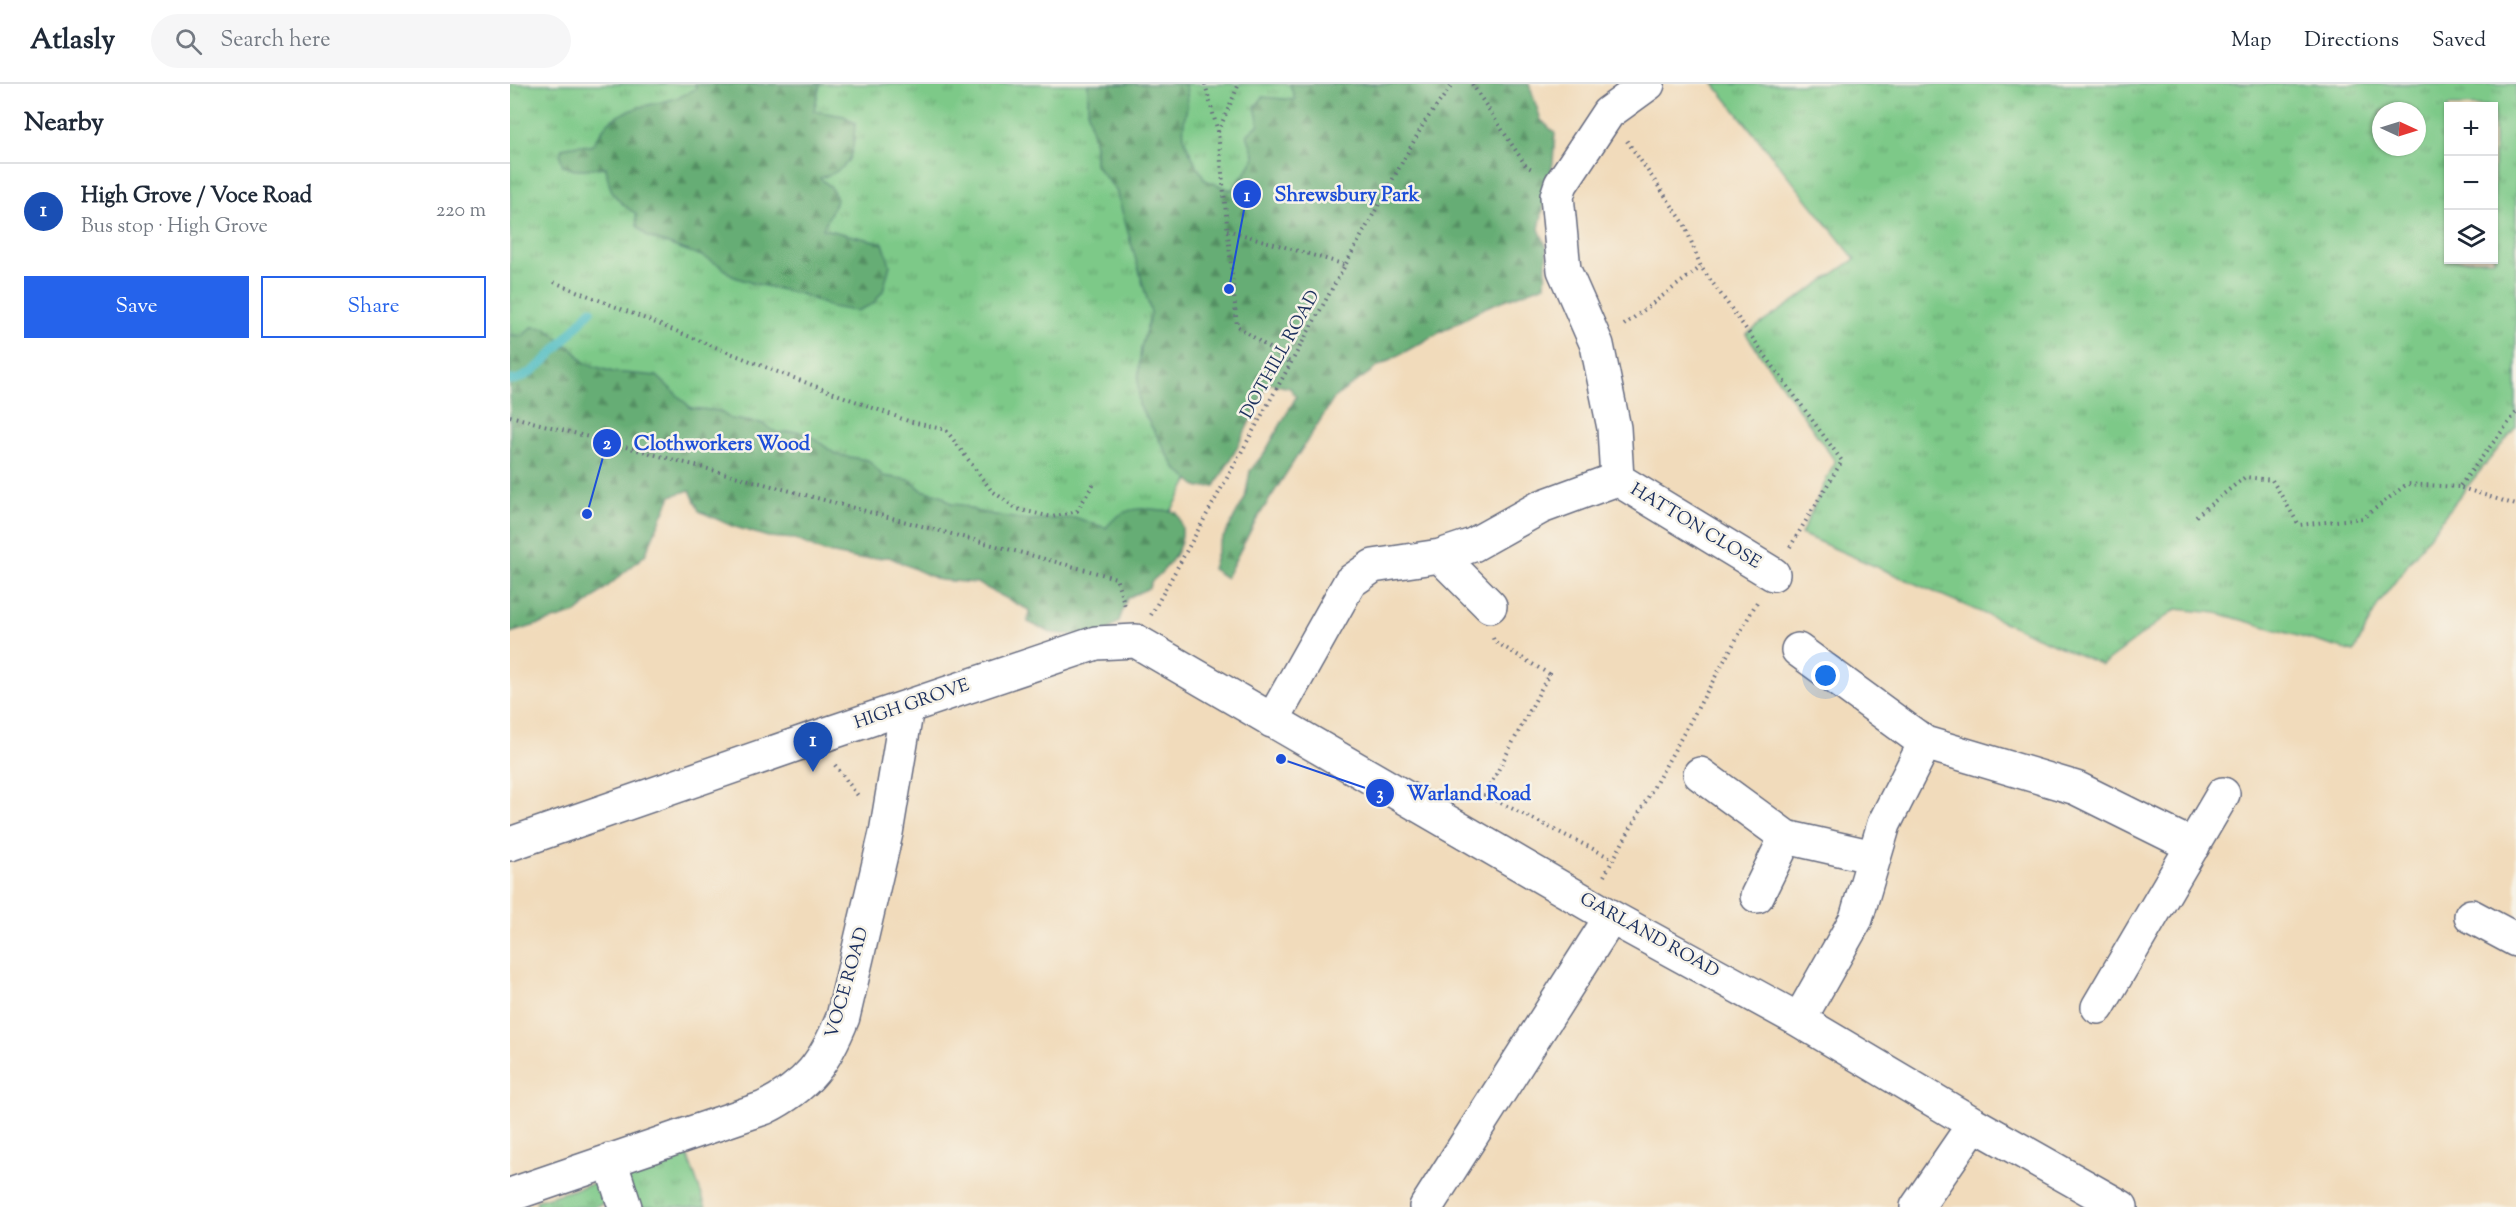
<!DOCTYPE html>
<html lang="en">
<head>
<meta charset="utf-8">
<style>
  body { margin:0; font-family:"Sorts Mill Goudy",serif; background:#f6f6f7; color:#1f2937 }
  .controls { position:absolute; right:18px; top:18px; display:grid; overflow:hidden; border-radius:0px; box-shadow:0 2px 4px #0004 }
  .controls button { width:54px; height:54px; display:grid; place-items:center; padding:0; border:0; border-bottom:2px solid #e0e1e3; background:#fff; color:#1f2937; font:30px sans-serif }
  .compass { position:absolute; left:1862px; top:18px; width:54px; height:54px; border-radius:50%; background:#fff; box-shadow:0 2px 4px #0004; rotate:94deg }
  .you { position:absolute; left:1316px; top:592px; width:21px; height:21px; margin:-15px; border:4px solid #fff; border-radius:50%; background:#1a73e8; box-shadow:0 0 0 9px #1a73e833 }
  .badge { display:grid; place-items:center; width:39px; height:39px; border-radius:50%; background:#2563eb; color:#fff; font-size:20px; font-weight:700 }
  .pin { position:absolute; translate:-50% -50px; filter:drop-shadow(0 2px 3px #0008) }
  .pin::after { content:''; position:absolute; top:32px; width:21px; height:18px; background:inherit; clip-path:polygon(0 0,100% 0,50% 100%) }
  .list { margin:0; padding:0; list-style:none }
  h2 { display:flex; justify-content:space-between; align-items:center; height:78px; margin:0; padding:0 24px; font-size:26px }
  h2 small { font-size:20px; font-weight:400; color:#747a83 }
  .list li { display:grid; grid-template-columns:39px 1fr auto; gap:18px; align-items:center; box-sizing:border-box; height:96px; padding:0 24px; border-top:2px solid #e0e1e3 }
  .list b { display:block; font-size:22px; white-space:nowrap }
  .list p { margin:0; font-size:20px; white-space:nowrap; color:#747a83 }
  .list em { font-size:20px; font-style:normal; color:#747a83 }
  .actions { display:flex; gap:12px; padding:18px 24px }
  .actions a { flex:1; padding:14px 0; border:2px solid #2563eb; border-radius:0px; text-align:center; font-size:21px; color:#2563eb }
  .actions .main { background:#2563eb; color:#fff }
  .icon { flex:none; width:33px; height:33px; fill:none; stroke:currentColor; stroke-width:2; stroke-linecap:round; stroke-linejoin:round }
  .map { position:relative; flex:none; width:2006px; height:1123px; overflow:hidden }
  header { display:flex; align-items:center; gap:36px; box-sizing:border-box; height:84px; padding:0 30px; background:#fff; border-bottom:2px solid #e0e1e3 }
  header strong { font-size:28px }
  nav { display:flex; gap:33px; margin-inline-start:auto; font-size:21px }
  .search { width:420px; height:54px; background:#f6f6f7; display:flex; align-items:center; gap:15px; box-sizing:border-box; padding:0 21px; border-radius:33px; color:#747a83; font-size:22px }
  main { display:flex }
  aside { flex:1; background:#fff }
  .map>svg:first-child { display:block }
</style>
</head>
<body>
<header>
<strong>Atlasly</strong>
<div class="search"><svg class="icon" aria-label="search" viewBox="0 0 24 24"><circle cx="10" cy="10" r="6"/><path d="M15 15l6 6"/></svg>Search here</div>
<nav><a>Map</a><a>Directions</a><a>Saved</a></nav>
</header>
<main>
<aside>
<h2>Nearby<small></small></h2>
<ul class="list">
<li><span class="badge" style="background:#1a4fb4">1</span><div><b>High Grove / Voce Road</b><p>Bus stop · High Grove</p></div><em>220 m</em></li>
</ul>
<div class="actions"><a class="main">Save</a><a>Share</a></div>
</aside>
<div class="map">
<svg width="2006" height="1123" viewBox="0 0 2006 1123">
  <defs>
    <pattern id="grass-tufts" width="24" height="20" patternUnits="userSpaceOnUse" patternTransform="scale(1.5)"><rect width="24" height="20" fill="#7dc988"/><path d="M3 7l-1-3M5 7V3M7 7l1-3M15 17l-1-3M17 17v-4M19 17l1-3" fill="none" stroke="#66a472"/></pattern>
    <pattern id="forest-firs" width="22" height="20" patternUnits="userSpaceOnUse" patternTransform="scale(1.5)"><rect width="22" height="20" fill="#66ad74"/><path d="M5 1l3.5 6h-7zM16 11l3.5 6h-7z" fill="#538d62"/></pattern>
  </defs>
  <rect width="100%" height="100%" fill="#f7f3e8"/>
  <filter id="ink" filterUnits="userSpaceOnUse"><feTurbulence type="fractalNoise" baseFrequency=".0167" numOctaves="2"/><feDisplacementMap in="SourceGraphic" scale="12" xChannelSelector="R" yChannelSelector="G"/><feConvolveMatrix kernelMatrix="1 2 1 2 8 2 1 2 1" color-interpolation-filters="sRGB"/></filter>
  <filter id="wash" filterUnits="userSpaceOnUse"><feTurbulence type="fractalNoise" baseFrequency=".008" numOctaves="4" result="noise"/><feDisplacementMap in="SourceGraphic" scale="24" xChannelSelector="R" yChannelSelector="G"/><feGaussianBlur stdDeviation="1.35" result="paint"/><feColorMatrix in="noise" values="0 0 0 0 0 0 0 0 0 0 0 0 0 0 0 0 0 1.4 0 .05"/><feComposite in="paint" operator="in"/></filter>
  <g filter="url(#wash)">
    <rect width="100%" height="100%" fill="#f1dbbb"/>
    <path fill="url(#grass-tufts)" stroke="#4c7c73" stroke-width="1.5" fill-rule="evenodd" d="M 0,0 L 906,0 L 629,483 L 0,309 Z
      M 1204,0 L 2006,0 L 2006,343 L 1947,415 L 1869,519 L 1844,568 L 1707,529 L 1666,525 L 1592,581 L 1291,450 L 1325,377 L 1236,250 L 1345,175 ZM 1984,22 L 1984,176 L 1938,176 L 1938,22 ZM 1871,27 L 1907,27 L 1907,63 L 1871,63 Z
      M 177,1070 L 196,1123 L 127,1123 L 115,1090 Z
      M 92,1097 L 100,1117 L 84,1123 L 28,1123 L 26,1117 Z"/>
    <path fill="url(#forest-firs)" stroke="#406e69" stroke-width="1.5" d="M 185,0 L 310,0 L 304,27 L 334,32 L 345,39 C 343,70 343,85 310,94 L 321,103 L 327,115 L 313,145 L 373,159 L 380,181 L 373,207 L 363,220 L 347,227 L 321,223 L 291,210 L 242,199 L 222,192 L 211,182 L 192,172 L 138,153 L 127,142 L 126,130 C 104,115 99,109 96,83 L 65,86 L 53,82 L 50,72 L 52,64 L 68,61 L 81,62 C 87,55 92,45 98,39 C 123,17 160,23 186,4 Z
      M 578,0 L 675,0 C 683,22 669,37 675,57 C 679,69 689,84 695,96 L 721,106 L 736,88 L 745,73 L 737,51 L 749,40 L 745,23 L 753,13 L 785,16 L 780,0 L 1019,0 L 1031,36 L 1045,49 L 1043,79 L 1029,145 L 1037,164 L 1035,201 L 976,223 L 869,282 L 825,313 L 745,438 L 716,494 L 702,485 L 709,461 L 735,414 L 740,387 L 755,368 L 786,313 L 780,304 L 758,299 L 727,364 L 705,402 L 689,404 L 666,385 L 629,321 L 628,297 L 631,264 L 641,229 L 606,106 L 585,81 L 585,61 L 578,29 Z
      M 21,243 L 37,244 C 51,260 62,260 74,279 L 103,288 L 147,292 L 181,324 L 209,327 L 221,335 L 251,339 L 267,349 L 287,347 L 302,353 L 327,371 L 358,376 L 373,392 L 400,396 L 412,406 L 431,411 L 442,420 L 453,421 L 468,428 L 515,436 L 567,434 L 596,444 C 614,419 638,424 666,428 C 683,455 661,481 641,498 L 639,504 L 617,514 L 609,537 L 591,553 L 541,549 L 518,538 L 519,526 L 467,499 L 429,496 L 379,473 L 349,475 L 314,468 L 285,455 L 258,453 L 222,442 L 189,427 L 180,406 L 161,412 L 135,471 L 66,529 L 0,549 L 0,251 L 13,252 Z"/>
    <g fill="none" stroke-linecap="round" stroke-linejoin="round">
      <path stroke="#4cbbc1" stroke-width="9" d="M 0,296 C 24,298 65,243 81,226"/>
    </g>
  </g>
  <g filter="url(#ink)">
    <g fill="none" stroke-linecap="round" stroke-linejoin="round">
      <g stroke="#666b7f" stroke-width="36">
        <path id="minor" d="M 1107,395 L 1263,490
          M 930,472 L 980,522
          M 1288,566 L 1415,659
          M 762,637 L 840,498 L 863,482 L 930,472 L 963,461 L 1031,423 L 1107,395 L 1104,344 L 1087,261 L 1054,186 L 1047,112 L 1051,100 L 1098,29 L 1138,0
          M 1190,690 L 1276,753 L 1364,773
          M 0,760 L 305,654 L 586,559 L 626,557 L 1101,833 L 1289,936 L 1464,1040 L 1611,1123
          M 1247,812 L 1276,753
          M 1961,832 L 2006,856
          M 1588,923 L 1713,710
          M 1289,936 L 1346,835 L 1374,740 L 1415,659 L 1566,704 L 1683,762
          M 100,1076 L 115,1123
          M 0,1111 L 254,1024 C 298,1002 315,978 333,933 L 376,749 L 397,623
          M 916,1123 L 1101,833
          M 1407,1123 L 1464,1040"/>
      </g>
      <path stroke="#666b7f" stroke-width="4" stroke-dasharray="1.5 4.5" stroke-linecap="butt" d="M 695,0 L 708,48 L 727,242 L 781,279
        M 962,0 L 1016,82 L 1024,86
        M 708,48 L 729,0
        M 1117,57 L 1174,139 L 1191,183 L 1332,377 L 1280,463
        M 717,146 L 836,181
        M 44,198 L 265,287 L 398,337 L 436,346 L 481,406 L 507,425 L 542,433 L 567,427 L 584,399
        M 1114,241 L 1191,183
        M 2006,329 L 1949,403 L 2006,421
        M 0,332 L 606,494 L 616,525
        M 1686,432 L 1735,393 L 1762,396 L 1789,441 L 1853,434 L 1897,400 L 1949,403
        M 641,531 L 914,39 L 943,0
        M 983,554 L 984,557 L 1039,590 L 975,711 L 1103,775
        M 325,681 L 349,713
        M 1094,792 L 1247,518"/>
      <use href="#minor" stroke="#fff" stroke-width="33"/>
    </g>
  </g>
  <g text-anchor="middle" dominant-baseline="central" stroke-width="5" stroke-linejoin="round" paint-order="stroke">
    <g font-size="18" fill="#1b2f5e" stroke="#f7f3e8">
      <text transform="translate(771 271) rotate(-61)">DOTHILL ROAD</text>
      <text transform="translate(1185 443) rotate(31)">HATTON CLOSE</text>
      <text transform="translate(402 621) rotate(-19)">HIGH GROVE</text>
      <text transform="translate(1139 852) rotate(29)">GARLAND ROAD</text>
      <text transform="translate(338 899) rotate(-74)">VOCE ROAD</text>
    </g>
  </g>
  <path fill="none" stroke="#1d4ed8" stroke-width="2" d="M719 205L737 110M77 430L97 359M771 675L870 709"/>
  <g fill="#1d4ed8" stroke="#f7f3e8" stroke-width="2">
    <circle cx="719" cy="205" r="6"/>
    <circle cx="77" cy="430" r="6"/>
    <circle cx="771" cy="675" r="6"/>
    <circle cx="737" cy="110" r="15"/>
    <circle cx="97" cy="359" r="15"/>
    <circle cx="870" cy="709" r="15"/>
  </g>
  <g font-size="18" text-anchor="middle" font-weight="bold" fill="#fff">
    <text x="737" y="117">1</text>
    <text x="97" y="365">2</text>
    <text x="870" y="715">3</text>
  </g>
  <g font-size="20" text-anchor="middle" font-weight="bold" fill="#1d4ed8" stroke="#f7f3e8" stroke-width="5" stroke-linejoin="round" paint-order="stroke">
    <text x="837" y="117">Shrewsbury Park</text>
    <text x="212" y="366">Clothworkers Wood</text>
    <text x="959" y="716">Warland Road</text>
  </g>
</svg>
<div class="controls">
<button>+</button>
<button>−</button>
<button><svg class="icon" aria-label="layers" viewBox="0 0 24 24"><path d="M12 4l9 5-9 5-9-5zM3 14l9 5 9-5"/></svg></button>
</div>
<svg class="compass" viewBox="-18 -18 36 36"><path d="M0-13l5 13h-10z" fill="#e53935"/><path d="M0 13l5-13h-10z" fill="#747a83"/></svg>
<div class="you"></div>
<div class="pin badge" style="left:303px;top:688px;background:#1a4fb4">1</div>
</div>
</main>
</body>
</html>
